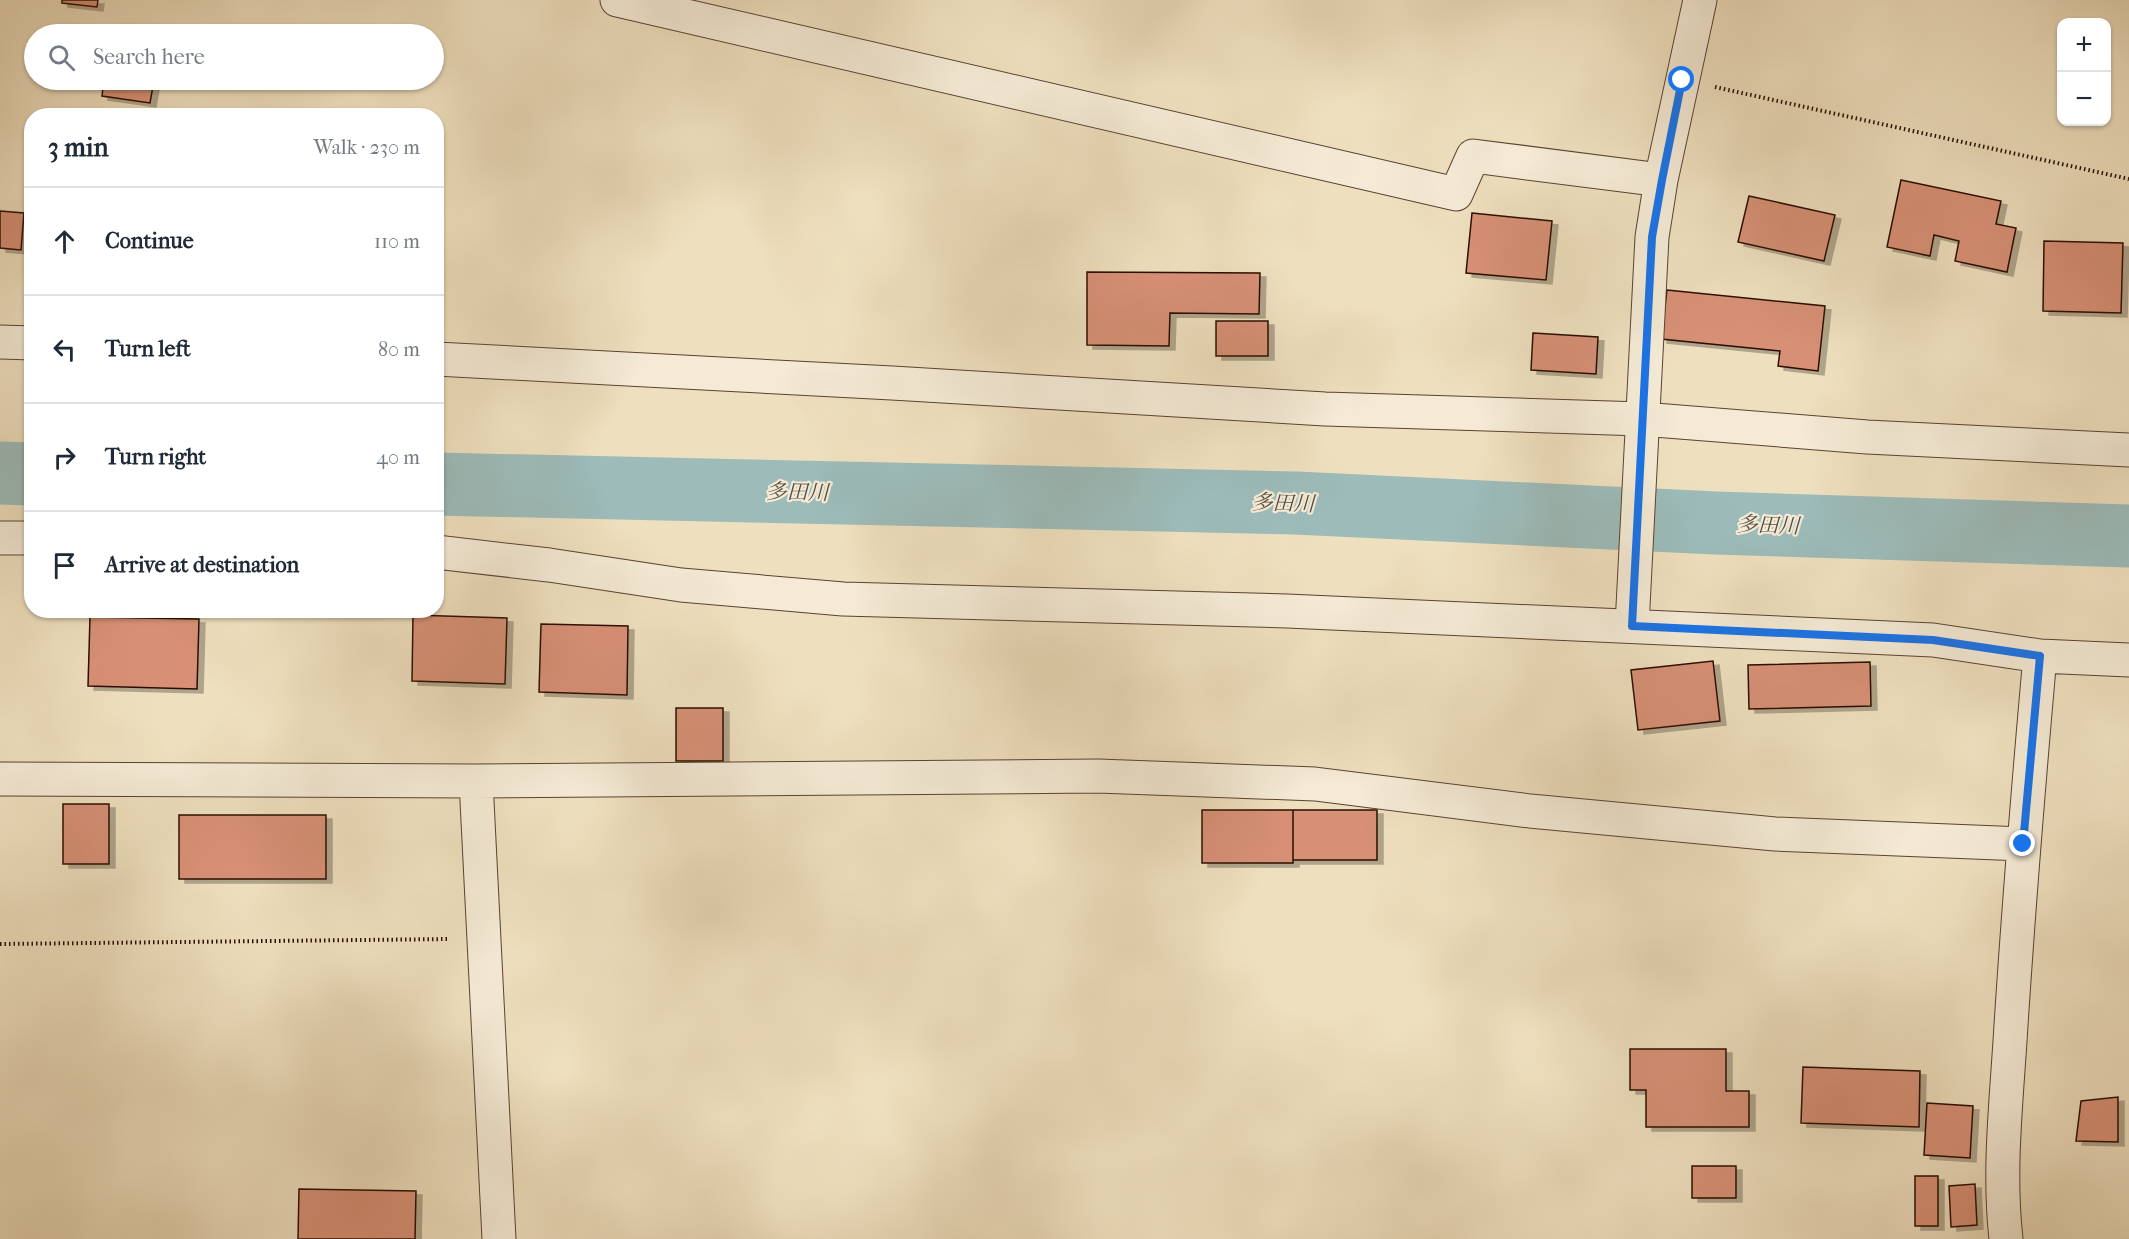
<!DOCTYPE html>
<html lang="en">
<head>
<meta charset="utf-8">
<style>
  body { margin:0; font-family:"IM FELL French Canon","Noto Serif JP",serif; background:#f2f2f3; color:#1f2937 }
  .controls { position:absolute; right:18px; top:18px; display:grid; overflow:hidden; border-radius:12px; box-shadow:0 2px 4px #0004 }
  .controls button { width:54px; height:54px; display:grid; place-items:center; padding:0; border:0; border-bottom:2px solid #e0e1e3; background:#fff; color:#1f2937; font:30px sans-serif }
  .stop { position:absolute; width:18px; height:18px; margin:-14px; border:4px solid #1a73e8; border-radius:50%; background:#fff }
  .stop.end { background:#1a73e8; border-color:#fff; box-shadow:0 2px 6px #0008 }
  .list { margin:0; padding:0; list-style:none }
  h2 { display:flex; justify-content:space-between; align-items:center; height:78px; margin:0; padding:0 24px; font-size:26px }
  h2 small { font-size:20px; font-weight:400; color:#747a83 }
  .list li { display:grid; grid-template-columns:39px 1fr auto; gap:18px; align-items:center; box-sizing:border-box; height:108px; padding:0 24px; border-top:2px solid #e0e1e3 }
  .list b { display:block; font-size:22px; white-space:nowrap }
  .list em { font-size:20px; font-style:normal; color:#747a83 }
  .icon { flex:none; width:33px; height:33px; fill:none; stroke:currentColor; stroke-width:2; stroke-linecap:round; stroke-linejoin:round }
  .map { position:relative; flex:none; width:2129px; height:1239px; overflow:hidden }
  .search { position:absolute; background:#fff; box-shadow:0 2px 4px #0004; left:24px; top:24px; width:420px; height:66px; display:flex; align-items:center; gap:15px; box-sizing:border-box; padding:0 21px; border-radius:33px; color:#747a83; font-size:22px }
  .panel { position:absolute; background:#fff; box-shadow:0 2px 4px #0004; left:24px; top:108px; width:420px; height:510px; border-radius:24px }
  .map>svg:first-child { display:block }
</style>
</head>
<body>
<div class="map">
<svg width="2129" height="1239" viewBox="0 0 2129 1239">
  <defs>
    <filter id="shadow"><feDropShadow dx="6" dy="4" stdDeviation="0" flood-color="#0004"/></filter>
  </defs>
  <rect width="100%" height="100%" fill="#eedfbe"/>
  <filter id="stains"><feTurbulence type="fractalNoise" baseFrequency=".00333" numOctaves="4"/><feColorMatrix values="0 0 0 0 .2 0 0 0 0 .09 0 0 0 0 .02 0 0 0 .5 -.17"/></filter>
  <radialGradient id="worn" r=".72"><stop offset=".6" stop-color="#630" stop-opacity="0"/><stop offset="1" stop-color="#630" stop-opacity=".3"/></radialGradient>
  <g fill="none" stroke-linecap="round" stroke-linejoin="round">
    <path stroke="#9cbbb9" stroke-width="63" d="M 0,473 L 32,474
      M 436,484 L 1296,503 L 1716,523 L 2129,536"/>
  </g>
  <path fill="#d79076" stroke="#2a0e00" stroke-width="1.5" filter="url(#shadow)" d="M 62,0 L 98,0 L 97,7 L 62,3 Z
    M 104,80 L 154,80 L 150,103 L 102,96 Z
    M 1901,180 L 2001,201 L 1996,224 L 2016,228 L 2007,272 L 1955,261 L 1959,241 L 1934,235 L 1930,256 L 1887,247 Z
    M 1749,196 L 1835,215 L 1824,261 L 1738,242 Z
    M 0,211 L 24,213 L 21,250 L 0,248 Z
    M 1472,213 L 1552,221 L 1546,280 L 1466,273 Z
    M 2044,241 L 2123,243 L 2121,313 L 2043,311 Z
    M 1087,272 L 1260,273 L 1259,314 L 1170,313 L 1169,346 L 1087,345 Z
    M 1667,290 L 1825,306 L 1818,371 L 1778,366 L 1780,351 L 1661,339 Z
    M 1216,321 L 1268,321 L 1268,356 L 1216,356 Z
    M 1533,333 L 1598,337 L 1596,374 L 1531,370 Z
    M 413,615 L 507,618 L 505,684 L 412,681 Z
    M 90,617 L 199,619 L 197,689 L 88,686 Z
    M 541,624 L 628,626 L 627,695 L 539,692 Z
    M 1713,661 L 1720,721 L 1638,730 L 1631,670 Z
    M 1870,662 L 1871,706 L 1749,709 L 1748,665 Z
    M 676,708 L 723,708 L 723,761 L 676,761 Z
    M 63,804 L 109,804 L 109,864 L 63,864 Z
    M 1202,810 L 1293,810 L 1293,863 L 1202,863 Z
    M 1293,810 L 1377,810 L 1377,860 L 1293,860 Z
    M 179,815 L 326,815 L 326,879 L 179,879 Z
    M 1630,1049 L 1726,1049 L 1726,1091 L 1749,1091 L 1749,1127 L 1646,1127 L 1646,1090 L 1630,1090 Z
    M 1803,1067 L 1920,1071 L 1919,1127 L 1801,1123 Z
    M 2118,1097 L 2118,1142 L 2076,1141 L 2081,1101 Z
    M 1927,1103 L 1973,1106 L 1970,1158 L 1924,1155 Z
    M 1692,1166 L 1736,1166 L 1736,1198 L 1692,1198 Z
    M 1915,1176 L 1938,1176 L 1938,1226 L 1915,1226 Z
    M 1975,1184 L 1977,1225 L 1951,1227 L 1949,1186 Z
    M 299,1189 L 416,1191 L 415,1239 L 298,1239 Z"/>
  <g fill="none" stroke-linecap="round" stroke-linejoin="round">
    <g stroke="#5b4230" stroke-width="35">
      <path id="street" d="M 617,0 L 1456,194 L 1473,156 L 1661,180
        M 0,342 L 32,343
        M 436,359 L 892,383 L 1325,409 L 1642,419 L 1867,437 L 2129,450
        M 0,538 L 32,538
        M 436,552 L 549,565 L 681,585 L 843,599 L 1287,611 L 1933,640 L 2040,656 L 2129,660
        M 1632,626 L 1652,237 L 1661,180 L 1700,0
        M 0,779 L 476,781 L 1098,776 L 1315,784 L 1530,811 L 1775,834 L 2023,844
        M 476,781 L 499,1239
        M 2006,1239 C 1998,1168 2007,1096 2011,1025 C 2019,902 2029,779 2040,656"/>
    </g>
    <path stroke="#2a0e00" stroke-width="4" stroke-dasharray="1.5 3" stroke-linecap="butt" d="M 1715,87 L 2129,179
      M 0,944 L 450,939"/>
    <use href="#street" stroke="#f4ead5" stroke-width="33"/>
  </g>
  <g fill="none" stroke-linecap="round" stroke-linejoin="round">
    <path stroke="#1a73e8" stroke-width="8" d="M 1682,80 L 1662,180 L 1652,237 L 1632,626 L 1933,640 L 2040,656 L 2023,844"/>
  </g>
  <g text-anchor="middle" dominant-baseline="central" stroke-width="4.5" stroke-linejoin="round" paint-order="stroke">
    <g font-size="21" font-style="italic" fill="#524b41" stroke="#f4ead5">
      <text transform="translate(797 492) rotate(1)">多田川</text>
      <text transform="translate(1283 503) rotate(2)">多田川</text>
      <text transform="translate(1768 525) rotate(2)">多田川</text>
    </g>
  </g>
  <rect width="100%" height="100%" filter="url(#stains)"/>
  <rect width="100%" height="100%" fill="url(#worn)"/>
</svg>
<div class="controls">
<button>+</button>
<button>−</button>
</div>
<div class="stop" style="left:1682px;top:80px"></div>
<div class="stop end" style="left:2023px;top:844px"></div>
<div class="search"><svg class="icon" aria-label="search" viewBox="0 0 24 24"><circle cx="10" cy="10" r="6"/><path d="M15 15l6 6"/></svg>Search here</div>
<section class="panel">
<h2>3 min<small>Walk · 230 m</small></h2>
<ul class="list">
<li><svg class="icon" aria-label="ahead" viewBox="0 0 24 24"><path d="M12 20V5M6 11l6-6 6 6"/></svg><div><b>Continue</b></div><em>110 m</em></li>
<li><svg class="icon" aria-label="left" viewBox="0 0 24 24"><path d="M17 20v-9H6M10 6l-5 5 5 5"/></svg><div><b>Turn left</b></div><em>80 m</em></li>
<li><svg class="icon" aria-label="right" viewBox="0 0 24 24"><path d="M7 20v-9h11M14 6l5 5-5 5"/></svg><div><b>Turn right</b></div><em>40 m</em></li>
<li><svg class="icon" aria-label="arrive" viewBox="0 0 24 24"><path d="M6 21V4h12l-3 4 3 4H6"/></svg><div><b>Arrive at destination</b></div></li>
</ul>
</section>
</div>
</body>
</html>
